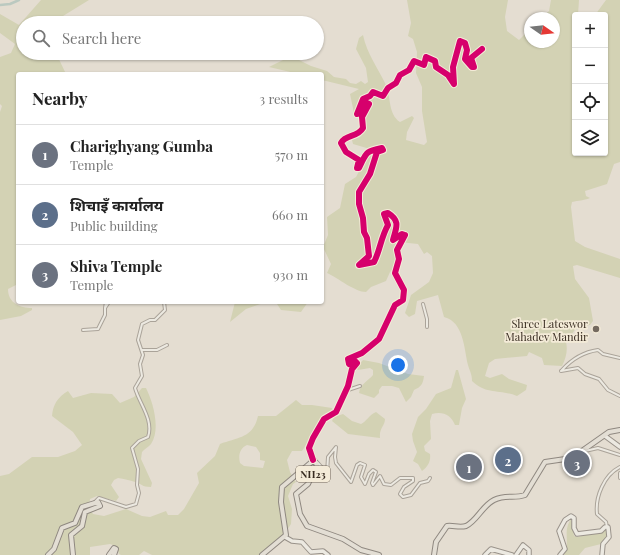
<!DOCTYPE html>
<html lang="en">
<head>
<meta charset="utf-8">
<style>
  body { margin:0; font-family:"Playfair Display","Noto Sans Devanagari",serif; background:#f6f6f6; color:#222 }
  .controls { position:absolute; right:12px; top:12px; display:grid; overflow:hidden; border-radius:4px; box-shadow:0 1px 3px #0004 }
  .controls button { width:36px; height:36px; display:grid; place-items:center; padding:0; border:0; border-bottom:1px solid #e0e0e0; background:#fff; color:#222; font:20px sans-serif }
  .compass { position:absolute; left:524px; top:12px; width:36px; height:36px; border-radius:50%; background:#fff; box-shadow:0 1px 3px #0004; rotate:104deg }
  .you { position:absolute; left:398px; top:365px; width:14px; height:14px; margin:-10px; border:3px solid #fff; border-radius:50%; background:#1a73e8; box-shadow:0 0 0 6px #1a73e833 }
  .badge { display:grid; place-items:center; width:26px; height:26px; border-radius:50%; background:#746a5f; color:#fff; font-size:13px; font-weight:700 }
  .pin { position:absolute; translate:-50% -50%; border:2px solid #fff; box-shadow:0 1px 4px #0006 }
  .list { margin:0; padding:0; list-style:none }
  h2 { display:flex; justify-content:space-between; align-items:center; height:52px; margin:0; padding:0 16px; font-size:17px }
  h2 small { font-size:13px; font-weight:400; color:#767676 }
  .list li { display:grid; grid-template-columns:26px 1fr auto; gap:12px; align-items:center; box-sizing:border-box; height:60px; padding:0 16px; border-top:1px solid #e0e0e0 }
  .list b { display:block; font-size:15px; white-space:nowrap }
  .list p { margin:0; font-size:13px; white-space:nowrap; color:#767676 }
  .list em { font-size:13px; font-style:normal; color:#767676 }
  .icon { flex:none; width:22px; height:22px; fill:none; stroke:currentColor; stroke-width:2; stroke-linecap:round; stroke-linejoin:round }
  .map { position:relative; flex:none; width:620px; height:555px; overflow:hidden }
  .search { position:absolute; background:#fff; box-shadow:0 1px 3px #0004; left:16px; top:16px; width:308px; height:44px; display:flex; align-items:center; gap:10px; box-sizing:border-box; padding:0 14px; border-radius:22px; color:#767676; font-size:15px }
  .panel { position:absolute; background:#fff; box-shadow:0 1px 3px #0004; left:16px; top:72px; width:308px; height:232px; border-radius:4px }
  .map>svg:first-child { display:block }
</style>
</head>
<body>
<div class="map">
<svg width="620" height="555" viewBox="0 0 620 555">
  <rect width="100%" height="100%" fill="#e4ddd1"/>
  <path fill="#d3d2b4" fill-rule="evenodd" d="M 41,0 L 89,0 L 63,16 L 61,23 L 23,23 L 23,53 L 56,53 L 66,74 L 18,74 L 18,256 L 16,257 L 18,265 L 18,284 L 8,289 C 8,303 20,308 32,308 L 32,310 L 21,316 L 0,320 L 0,112 L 2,106 L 0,104 L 0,57 L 11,53 L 15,44 L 0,33 L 0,14 L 19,25 Z
    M 407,0 L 508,0 L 505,17 L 507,31 L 519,40 L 530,29 L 530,42 L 554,42 L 554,18 L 541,18 L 549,11 L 551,0 L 579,0 L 578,15 L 575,15 L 575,153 L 605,153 L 605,15 L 595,15 L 606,0 L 620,0 L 620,162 L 614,164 L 607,184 L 585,191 L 586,196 L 590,198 C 583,201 579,200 572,202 L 571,207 L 575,241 L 585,247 L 620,259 L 620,278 L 577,265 L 573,266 L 575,279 L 589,298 L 593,321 L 590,325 L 577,327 L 566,342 C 568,350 566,358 562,366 L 544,365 L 542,358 L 529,352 L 527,356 L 495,359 L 489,363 L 485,376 L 490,378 L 502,374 L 509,379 L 527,385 L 526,390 L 517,396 C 500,389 486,395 472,381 C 472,374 470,372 468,365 C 464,349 464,322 444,317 L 438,295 L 417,301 L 415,314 L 409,317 L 405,313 L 411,295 L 429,282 L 433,273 L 432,256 L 427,252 L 424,254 L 418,244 L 399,242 L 396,248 L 396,266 L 390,272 L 386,281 L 371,287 L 366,292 C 355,292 338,278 327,273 L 331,264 L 323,247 L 328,235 L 327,217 L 340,208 L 345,184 L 356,177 L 363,164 L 370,156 L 370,149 L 353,144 L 352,140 L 360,137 L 366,130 L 366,117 L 371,104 L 367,102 L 363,105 L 364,109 L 354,113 L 350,94 L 359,89 L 322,80 L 322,74 L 299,74 L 269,67 L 285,59 L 287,54 L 311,66 L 327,71 L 334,77 L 346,79 L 350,83 L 356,84 L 361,81 L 365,84 L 368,82 L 366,68 L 356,49 L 359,38 L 363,35 C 367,54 378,68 386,85 C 391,97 388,114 400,122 L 412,116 L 414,118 L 407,132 L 406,140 L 424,145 L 427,142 L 422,111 L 422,87 L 416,73 L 417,52 L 413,39 L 408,36 L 411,23 Z
    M 235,302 L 266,302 L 246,309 L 230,322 Z
    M 268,302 L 308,302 L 301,312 L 281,310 L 277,304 Z
    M 363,360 L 379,363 L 408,374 L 424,376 C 423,384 421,387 414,390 L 411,397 L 406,402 L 399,388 L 392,386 L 382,386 L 379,390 L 379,393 L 374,398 L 359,393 C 360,384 368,381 373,375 L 373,370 L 370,368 L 358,370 L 356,368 Z
    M 456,370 L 458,370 L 466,399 L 462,408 L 459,425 L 455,425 C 451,415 443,411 432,414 L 430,421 L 431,439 L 424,446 L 425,451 L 430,454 C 431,461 428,467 422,471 L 418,464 L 413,461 L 417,452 L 413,441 L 412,434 L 418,417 L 426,409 L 436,394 L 451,388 Z
    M 142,388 L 146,388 C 153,402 161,429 151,444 C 149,447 144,449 142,452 L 141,459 L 152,483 L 151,487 C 141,487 143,484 135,482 C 130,480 124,479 118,478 L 114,480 L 111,485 L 119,497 L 116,501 L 97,496 L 90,499 L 89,508 L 93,514 L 104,516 L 126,509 L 142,516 L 150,517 L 166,511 L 168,515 L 178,515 L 184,509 L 199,483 L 197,473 L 215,456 L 220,444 C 239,437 253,438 258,416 L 276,416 L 296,400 L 302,405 L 312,405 L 332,408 L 331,413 L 322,420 L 302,451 L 292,451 L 287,460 L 290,472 L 296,482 L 293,484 L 288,496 L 292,509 L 291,524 L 283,536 L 260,555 L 152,555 L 144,551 L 139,555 L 121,555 L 119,554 L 116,546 L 110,544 L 90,547 L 90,555 L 0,555 L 0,476 L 9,474 L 32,457 L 58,457 L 75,451 L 82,445 L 73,432 L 52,416 C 53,404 58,397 68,391 L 73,398 L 91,393 L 112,394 L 120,403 L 134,397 ZM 247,445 L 256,447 L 260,453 L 260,460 L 265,461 L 263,468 L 244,466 L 240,463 C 238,455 240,448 247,445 Z
    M 376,412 L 385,419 C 385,426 379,428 380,438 L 348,434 L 332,421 L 334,417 L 343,414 L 352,421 L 361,424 C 366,422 369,415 376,412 Z
    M 571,519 L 574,536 L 578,537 L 607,528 L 608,537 L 601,544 L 585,548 L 579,555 L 564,555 C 571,543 562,532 571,519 Z"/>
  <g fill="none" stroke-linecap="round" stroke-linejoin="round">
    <path stroke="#bbc9c0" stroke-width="2.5" d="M 0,5 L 10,4 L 19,0"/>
    <g stroke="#aaa399" stroke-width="4">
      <path id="minor" d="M 106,302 L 105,308 L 109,302
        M 423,304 L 427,319 L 427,327
        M 83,330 L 98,329 L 105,315 L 105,308
        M 142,350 L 157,350 L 167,345
        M 562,370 C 572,359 583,352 598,350 L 603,354 L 620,358
        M 561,371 L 578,368 L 585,374 L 599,379 L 608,390 L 620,396
        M 345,391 L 360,386
        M 585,451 L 598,448 L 620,455
        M 313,460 L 309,448 L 313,438 L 324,419 L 336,412 L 348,386 L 352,369 L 357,363 L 355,361 L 349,364 L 348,359 L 362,353 L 379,339 L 395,305 L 403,300 L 404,290 L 395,273 L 399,259 L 397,250 L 405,235 L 402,234 L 393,240 C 396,228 401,221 388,213 L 384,214 L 388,225 C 381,237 380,251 374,262 L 359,265 L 369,256 L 367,238 L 364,232 L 363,218 L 359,204 L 359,192 L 370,174 L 377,152 L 383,150 L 382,148 C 364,152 367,152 359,168 L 357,168 L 359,160 L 346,152 L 341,143 C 346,134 357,138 363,128 L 362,117 L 369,104 L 367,103 L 364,111 L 357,114 L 363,99 L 370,96 L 373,92 L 383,96 L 388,88 L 396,83 L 400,75 L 409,70 L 414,61 L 424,65 L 426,57 L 435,61 L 436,67 L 448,75 L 454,84 L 453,67 L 460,41 L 465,43 L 467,50 L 465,59 L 472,67 L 474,67 L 471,58 L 482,49
        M 317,462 L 327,473 L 328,457 L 336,447 L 335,457 L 336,463 L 351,482 L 357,465 L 360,463 L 365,465 L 361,477 L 365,484 L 369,474 L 373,470 L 376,472 L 372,483 L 373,485 L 380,476 L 384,484 L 391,485 L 400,478 L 413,478 L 413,481 L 404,487 L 400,494 L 403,497 L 411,495 L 420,483 L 428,481 L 430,478
        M 620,473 L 620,478
        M 95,502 L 99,498 L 126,507 L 136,504 L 139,493 L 137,485 L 138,469 L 132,448 L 139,441 L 148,437 C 154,420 139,403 135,388 L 142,376 L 140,364 L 143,355 L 138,340 L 142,324 L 150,320 L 155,320 L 165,310 L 164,302
        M 607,527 L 606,522 L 597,514 C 595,497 604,475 620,467"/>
    </g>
    <g stroke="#99928a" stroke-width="5.5">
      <path id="secondary" d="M 605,436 L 620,447
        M 285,537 L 292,541 L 302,542 L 311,552 L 323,551 L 328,555
        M 485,555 L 491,549 L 512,555
        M 516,555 L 523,545 L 529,550 L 529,555
        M 560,555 L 565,549 L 559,531 L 565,520 L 571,516 L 574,518 L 574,528 L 577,534 L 601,531 L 605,527 L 608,527 L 609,537 L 603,544 L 602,555"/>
    </g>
    <g stroke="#8f8880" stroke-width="6">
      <path id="primary" d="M 48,555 L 54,549 L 62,528 L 75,523 L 82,507 L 98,502 L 100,506 L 85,512 L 82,526 L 71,535 L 73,555
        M 109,555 L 114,548 L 116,549 L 114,555
        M 262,555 L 286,535 L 281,502 L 282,487 L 314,460 L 317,465 L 308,484 L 296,494 L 300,514 L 307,526 L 343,539 L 361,550 L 379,555
        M 434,555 L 436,542 L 447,526 C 453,525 459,528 466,526 C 477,521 482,506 494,500 C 506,494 514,499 525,495 L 545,462 L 572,458 L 609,432 L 620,430"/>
    </g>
    <use href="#minor" stroke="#ece9e1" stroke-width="2"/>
    <use href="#secondary" stroke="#ece9e1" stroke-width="3.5"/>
    <use href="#primary" stroke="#e3ded4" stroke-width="4"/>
    <g stroke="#f4ebd8" stroke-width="8">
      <path id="cycleway" d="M 313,460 L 309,448 L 313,438 L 324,419 L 336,412 L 348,386 L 352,369 L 357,363 L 355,361 L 349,364 L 348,359 L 362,353 L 379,339 L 395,305 L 403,300 L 404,290 L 395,273 L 399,259 L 397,250 L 405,235 L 402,234 L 393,240 C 396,228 401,221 388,213 L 384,214 L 388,225 C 381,237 380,251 374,262 L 359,265 L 369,256 L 367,238 L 364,232 L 363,218 L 359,204 L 359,192 L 370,174 L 377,152 L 383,150 L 382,148 C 364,152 367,152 359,168 L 357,168 L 359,160 L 346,152 L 341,143 C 346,134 357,138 363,128 L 362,117 L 369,104 L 367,103 L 364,111 L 357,114 L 363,99 L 370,96 L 373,92 L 383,96 L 388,88 L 396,83 L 400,75 L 409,70 L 414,61 L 424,65 L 426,57 L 435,61 L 436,67 L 448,75 L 454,84 L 453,67 L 460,41 L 465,43 L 467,50 L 465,59 L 472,67 L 474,67 L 471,58 L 482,49"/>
    </g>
    <use href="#cycleway" stroke="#d6006c" stroke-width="6"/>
  </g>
  <circle fill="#746a5f" stroke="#f4ebd8" stroke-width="1.5" cx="596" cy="329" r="4"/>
  <g text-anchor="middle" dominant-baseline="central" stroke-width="3.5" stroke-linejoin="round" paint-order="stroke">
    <rect fill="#f4ebd8" stroke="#706558" stroke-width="1" x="296" y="466" width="34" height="16" rx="3"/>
    <g font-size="10" font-weight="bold" fill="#382c21">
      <text x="313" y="474">NH23</text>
    </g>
    <g font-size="11" fill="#382c21" stroke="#f4ebd8" text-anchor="end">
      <text x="588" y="323">Shree Lateswor<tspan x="588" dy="13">Mahadev Mandir</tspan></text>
    </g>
  </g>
</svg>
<div class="controls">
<button>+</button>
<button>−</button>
<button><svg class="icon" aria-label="locate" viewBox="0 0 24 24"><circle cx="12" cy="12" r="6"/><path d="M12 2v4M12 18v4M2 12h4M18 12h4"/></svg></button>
<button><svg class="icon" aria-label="layers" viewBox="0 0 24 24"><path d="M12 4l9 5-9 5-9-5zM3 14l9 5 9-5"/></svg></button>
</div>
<svg class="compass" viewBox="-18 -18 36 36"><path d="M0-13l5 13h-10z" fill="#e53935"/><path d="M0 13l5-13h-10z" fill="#767676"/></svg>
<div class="you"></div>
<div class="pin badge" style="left:469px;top:467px;background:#6b7280">1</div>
<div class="pin badge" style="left:508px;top:460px;background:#5c6f8a">2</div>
<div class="pin badge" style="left:577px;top:463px;background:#6b7280">3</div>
<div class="search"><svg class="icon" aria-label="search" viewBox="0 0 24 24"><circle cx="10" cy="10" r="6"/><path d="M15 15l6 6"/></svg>Search here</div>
<section class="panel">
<h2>Nearby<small>3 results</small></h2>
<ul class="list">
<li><span class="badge" style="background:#6b7280">1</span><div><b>Charighyang Gumba</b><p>Temple</p></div><em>570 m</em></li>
<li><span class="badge" style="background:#5c6f8a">2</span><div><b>शिचाइँ कार्यालय</b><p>Public building</p></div><em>660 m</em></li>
<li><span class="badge" style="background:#6b7280">3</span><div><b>Shiva Temple</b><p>Temple</p></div><em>930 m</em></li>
</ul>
</section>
</div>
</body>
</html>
